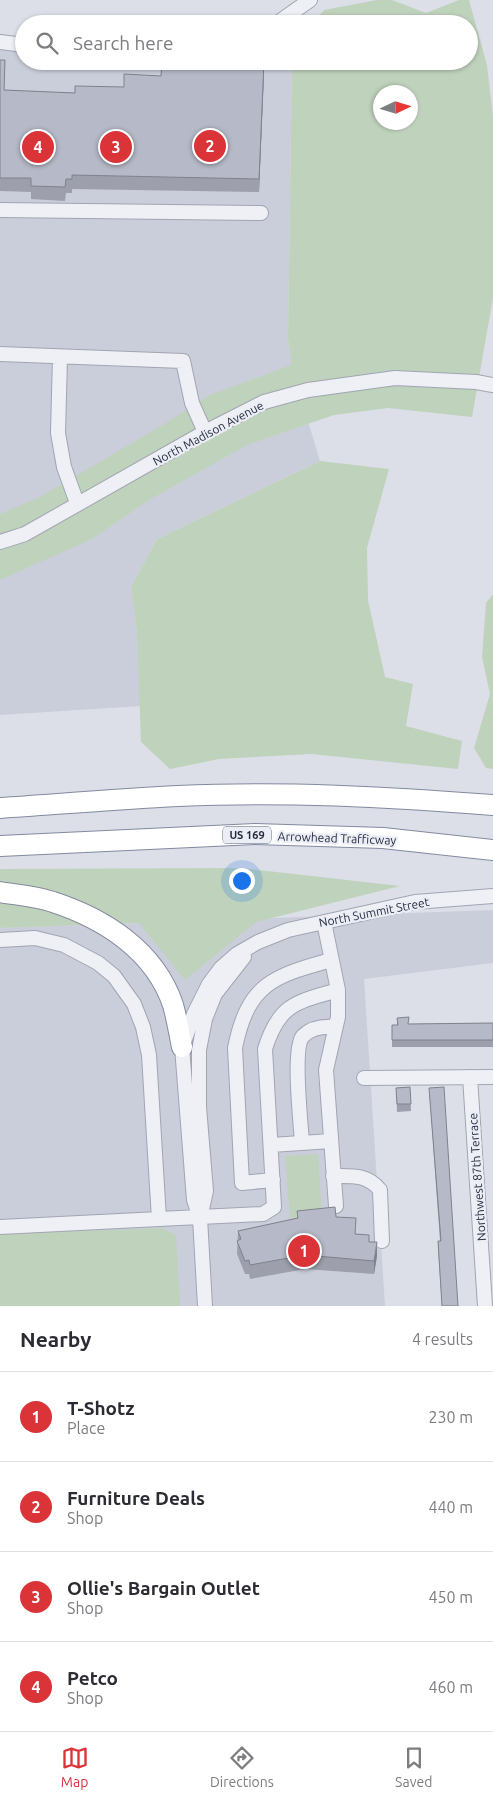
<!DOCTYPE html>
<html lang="en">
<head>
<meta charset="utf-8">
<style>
  body { margin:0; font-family:Ubuntu,sans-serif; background:#f7f7f7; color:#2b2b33 }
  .compass { position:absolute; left:373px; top:85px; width:45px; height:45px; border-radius:50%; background:#fff; box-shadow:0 1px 4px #0004; rotate:86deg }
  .you { position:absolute; left:241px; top:880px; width:18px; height:18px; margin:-12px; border:4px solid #fff; border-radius:50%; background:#1a73e8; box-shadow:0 0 0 8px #1a73e833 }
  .badge { display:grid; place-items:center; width:32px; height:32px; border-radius:50%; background:#da3439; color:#fff; font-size:16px; font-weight:700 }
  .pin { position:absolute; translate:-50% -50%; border:2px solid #fff; box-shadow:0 1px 5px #0006 }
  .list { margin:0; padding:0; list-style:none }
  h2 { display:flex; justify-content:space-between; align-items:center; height:65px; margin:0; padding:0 20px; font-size:21px }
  h2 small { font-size:16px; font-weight:400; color:#7c7c81 }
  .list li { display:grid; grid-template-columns:32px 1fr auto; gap:15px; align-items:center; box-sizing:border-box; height:90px; padding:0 20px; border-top:1px solid #e1e1e2 }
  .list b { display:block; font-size:19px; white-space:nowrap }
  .list p { margin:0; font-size:16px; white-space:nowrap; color:#7c7c81 }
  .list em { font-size:16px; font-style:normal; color:#7c7c81 }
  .icon { flex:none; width:28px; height:28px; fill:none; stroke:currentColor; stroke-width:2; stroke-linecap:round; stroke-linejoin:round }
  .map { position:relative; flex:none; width:493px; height:1306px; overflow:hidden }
  .search { position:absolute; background:#fff; box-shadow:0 1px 4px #0004; left:15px; right:15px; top:15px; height:55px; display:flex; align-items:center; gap:12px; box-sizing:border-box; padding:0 18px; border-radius:28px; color:#7c7c81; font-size:19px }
  .sheet { height:425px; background:#fff }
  nav { display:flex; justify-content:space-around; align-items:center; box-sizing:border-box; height:70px; border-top:1px solid #e1e1e2; background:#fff; font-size:14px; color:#7c7c81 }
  nav a { display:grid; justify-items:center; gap:2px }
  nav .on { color:#da3439 }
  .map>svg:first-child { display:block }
</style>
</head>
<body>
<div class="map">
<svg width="493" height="1306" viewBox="0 0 493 1306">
  <rect width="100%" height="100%" fill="#dcdfe8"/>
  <path fill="#caceda" d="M 0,42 L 24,45 L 24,61 L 292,61 L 288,339 L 291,365 L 320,461 L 157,539 L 131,587 L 137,633 L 141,706 L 0,715 Z
    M 493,910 L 493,963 L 364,979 L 385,1306 L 0,1306 L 0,928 Z"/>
  <path fill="#bfd2bc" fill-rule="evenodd" d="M 377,0 L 392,0 L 426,13 L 459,0 L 469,0 L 487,65 L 493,116 L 493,298 L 472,417 L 388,408 L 334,415 L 247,445 L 149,500 L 92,539 L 0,580 L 0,514 L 40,497 L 161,426 L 210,395 L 291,365 L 288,339 L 292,61 L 469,61 L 469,24 L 312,24 L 324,10 ZM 380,92 L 410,92 L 410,122 L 380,122 Z
    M 320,461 L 389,469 L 367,548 L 368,600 L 385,677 L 413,684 L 406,726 L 462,741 L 458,769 L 311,754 L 219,759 L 170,769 L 141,742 L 137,633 L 131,587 L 157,539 Z
    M 493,594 L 493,769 L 486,768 L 474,748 L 490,694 L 482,657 L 486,603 Z
    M 241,868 L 400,886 L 256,922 L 185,980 L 139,923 L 0,928 L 0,869 Z
    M 318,1154 L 322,1216 L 290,1218 L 285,1156 Z
    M 161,1228 L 176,1235 L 180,1306 L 0,1306 L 0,1234 Z"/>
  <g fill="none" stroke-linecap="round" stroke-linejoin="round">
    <g stroke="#a1a5b2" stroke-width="16">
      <path id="minor" d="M 276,24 L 310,0
        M 0,42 L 24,45
        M 0,210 L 261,213
        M 0,354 L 183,361 L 192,403 L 205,432
        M 60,357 L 58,433 L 64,467 L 77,503
        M 0,542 L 25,534 L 205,432 L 264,402 L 308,390 L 395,378 L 476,382 L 493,385
        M 324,922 L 338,990 L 338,1017 L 326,1070 L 336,1206
        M 0,940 L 35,938 L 64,945 L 98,963 L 114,976 L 134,1004 L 143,1027 L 149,1055 L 159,1219 L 263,1214 L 274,1207 L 265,1049 C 279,1004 296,1002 338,990
        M 470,1077 L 485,1306
        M 364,1078 L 493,1077
        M 302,1143 C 301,1124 292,1048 303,1036 C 312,1027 323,1026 335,1027
        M 271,1145 L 331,1141
        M 333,1176 C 352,1176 367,1174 380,1190 L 382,1241
        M 273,1180 L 242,1183 L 235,1048 C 248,983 274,976 331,960
        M 200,1218 L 194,1200 L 182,1047 L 194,1014 L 209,984 L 221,968 L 237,954 L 258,942 L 288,930 L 415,902 L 493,896
        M 0,1227 L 159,1219
        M 205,1306 L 200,1218 L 206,1191 L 199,1107 L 199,1050 L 205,1019 L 215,994 L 244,957"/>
    </g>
    <g stroke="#828a9f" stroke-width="22">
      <path id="highway" d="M 0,808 C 59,804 119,799 178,796 C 283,791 389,797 493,805
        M 0,846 L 255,834 L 383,838 L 493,850
        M 0,892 C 17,895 36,896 53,902 C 105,919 155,951 173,1005 C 177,1019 179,1033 182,1047"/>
    </g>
    <use href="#minor" stroke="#eff0f6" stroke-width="14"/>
    <use href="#highway" stroke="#fff" stroke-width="20"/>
  </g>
  <path fill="#9da0ac" d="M 0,60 L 5,74 L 4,90 L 75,93 L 124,87 L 161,76 L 264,72 L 259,192 L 72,189 L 72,193 L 66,193 L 65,201 L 31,199 L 31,192 L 0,191 Z
    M 397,1018 L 408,1024 L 493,1023 L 493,1047 L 392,1047 L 392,1025 L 397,1025 Z
    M 410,1087 L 411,1111 L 397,1112 L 396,1088 Z
    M 429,1088 L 458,1306 L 442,1306 L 438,1248 L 438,1241 L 440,1241 Z
    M 297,1211 L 336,1217 L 356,1234 L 369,1242 L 377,1256 L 374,1274 L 305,1269 L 250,1279 L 249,1274 L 245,1274 L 237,1254 L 238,1231 L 297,1218 Z"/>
  <path fill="#7f828c" d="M 264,61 L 264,72 L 259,192 L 259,179 Z
    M 377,1242 L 377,1256 L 374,1274 L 374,1261 Z"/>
  <path fill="#b6bac8" stroke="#7f828c" d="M 0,60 L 5,60 L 4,90 L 75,93 L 75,86 L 124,87 L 124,74 L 161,76 L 162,61 L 264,61 L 259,179 L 72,175 L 72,179 L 66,179 L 65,187 L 31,186 L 31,178 L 0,178 Z
    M 409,1017 L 408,1024 L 493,1023 L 493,1040 L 392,1040 L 392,1025 L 398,1025 L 397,1018 Z
    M 410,1087 L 411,1104 L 397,1104 L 396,1088 Z
    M 444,1087 L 458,1306 L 442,1306 L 438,1241 L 441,1241 L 429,1088 Z
    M 335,1207 L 336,1217 L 356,1218 L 355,1234 L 369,1235 L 369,1242 L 377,1242 L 374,1261 L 305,1255 L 250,1265 L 249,1260 L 245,1261 L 237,1241 L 241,1239 L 238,1231 L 298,1218 L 297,1211 Z"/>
  <g text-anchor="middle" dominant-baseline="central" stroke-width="4.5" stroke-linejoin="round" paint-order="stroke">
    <rect fill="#ebeef5" stroke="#606676" stroke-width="1" x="223" y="826.5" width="48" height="17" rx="4"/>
    <g font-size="11" font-weight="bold" fill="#242b3f">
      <text x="247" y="835">US 169</text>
    </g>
    <g font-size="12" fill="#242b3f" stroke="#ebeef5">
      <text transform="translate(208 433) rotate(-28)">North Madison Avenue</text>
      <text transform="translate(337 838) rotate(2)">Arrowhead Trafficway</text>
      <text transform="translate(374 912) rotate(-11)">North Summit Street</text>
      <text transform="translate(477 1177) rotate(-94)">Northwest 87th Terrace</text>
    </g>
  </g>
</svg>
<svg class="compass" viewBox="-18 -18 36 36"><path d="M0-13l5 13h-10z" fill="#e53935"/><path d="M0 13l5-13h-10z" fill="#7c7c81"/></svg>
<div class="you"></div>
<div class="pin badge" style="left:304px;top:1251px">1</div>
<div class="pin badge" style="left:210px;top:146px">2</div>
<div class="pin badge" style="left:116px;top:147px">3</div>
<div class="pin badge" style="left:38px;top:147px">4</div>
<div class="search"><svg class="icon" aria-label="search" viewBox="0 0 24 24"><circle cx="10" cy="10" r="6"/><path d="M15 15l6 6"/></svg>Search here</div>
</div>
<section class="sheet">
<h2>Nearby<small>4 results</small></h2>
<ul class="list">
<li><span class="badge">1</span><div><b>T-Shotz</b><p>Place</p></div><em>230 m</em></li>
<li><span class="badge">2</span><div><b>Furniture Deals</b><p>Shop</p></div><em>440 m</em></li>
<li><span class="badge">3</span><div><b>Ollie's Bargain Outlet</b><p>Shop</p></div><em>450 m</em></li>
<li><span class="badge">4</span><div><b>Petco</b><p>Shop</p></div><em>460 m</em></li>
</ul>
</section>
<nav>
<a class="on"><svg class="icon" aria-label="map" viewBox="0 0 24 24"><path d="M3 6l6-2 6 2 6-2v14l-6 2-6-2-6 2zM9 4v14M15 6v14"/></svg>Map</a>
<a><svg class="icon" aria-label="directions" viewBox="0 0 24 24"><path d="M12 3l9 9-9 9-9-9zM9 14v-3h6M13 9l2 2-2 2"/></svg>Directions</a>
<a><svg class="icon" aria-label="saved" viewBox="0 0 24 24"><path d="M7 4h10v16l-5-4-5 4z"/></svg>Saved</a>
</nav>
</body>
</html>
